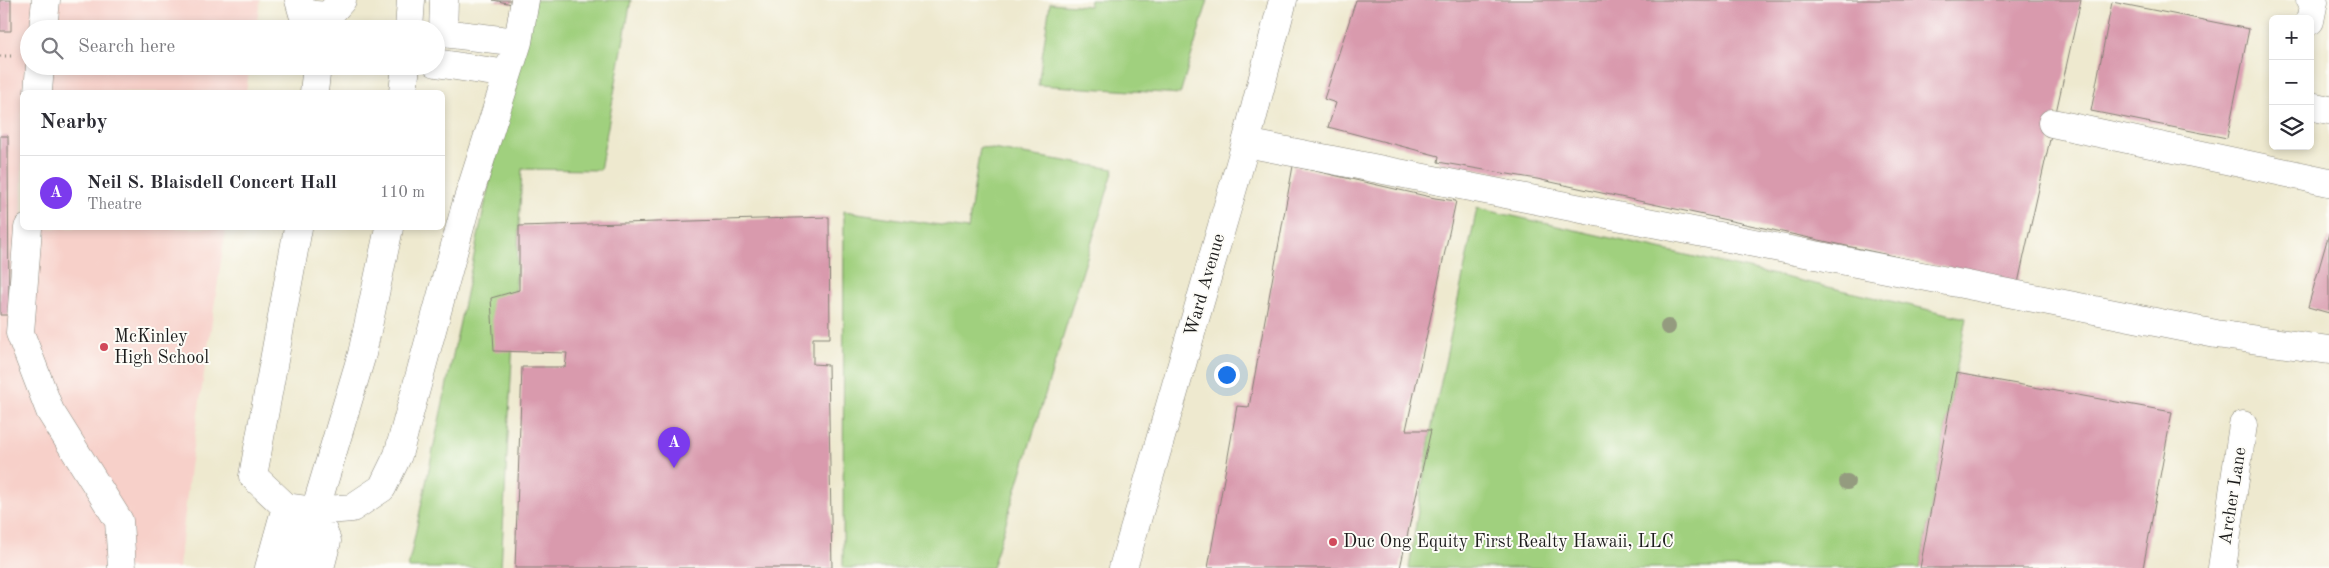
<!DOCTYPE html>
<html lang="en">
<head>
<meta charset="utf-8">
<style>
  body { margin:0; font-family:"Old Standard TT",serif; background:#f7f7f7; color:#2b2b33 }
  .controls { position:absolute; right:15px; top:15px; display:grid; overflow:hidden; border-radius:8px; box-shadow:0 2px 8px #0003 }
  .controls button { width:45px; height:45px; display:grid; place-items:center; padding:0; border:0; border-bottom:1px solid #e1e1e2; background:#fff; color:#2b2b33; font:25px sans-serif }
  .you { position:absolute; left:1226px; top:374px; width:18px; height:18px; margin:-12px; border:4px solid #fff; border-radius:50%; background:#1a73e8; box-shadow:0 0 0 8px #1a73e833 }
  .badge { display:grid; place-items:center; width:32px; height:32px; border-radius:50%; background:#7c3aed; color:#fff; font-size:16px; font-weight:700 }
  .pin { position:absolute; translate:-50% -41px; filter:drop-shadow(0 1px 2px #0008) }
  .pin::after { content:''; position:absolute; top:26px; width:18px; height:15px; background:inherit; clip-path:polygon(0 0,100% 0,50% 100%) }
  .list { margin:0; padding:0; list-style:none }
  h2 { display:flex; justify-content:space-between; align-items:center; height:65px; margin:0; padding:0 20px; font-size:21px }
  h2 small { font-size:16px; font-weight:400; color:#7c7c81 }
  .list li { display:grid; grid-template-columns:32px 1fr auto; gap:15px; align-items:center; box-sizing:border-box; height:75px; padding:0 20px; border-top:1px solid #e1e1e2 }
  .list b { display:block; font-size:19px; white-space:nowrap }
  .list p { margin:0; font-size:16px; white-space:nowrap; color:#7c7c81 }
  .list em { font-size:16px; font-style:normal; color:#7c7c81 }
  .icon { flex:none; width:28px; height:28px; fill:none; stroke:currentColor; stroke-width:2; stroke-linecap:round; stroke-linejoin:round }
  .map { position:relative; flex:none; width:2329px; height:568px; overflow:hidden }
  .search { position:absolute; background:#fff; box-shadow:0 2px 8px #0003; left:20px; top:20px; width:425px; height:55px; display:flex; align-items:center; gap:12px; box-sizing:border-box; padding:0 18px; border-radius:28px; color:#7c7c81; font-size:19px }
  .panel { position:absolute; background:#fff; box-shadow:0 2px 8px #0003; left:20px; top:90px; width:425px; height:140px; border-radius:8px }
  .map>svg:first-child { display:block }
</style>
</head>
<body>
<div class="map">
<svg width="2329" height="568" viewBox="0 0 2329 568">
  <rect width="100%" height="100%" fill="#fdfcf7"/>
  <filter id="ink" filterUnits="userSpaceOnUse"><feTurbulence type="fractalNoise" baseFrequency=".02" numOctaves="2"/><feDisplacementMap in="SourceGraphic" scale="10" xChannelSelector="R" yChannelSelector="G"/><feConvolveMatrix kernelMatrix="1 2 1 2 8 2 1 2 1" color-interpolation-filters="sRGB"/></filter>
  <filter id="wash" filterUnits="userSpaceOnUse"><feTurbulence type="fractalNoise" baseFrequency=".0096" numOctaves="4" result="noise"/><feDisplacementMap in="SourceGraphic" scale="20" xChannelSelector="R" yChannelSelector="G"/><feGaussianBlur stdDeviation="1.12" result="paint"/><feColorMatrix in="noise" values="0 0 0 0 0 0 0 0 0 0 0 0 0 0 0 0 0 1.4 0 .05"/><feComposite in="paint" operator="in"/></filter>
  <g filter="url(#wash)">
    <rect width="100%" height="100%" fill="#eee9cf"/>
    <path fill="#f7d0c9" d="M 0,0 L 260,0 L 256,29 L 29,29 L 29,66 L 250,66 L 246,92 L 22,92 L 22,228 L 226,228 L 190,467 L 179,568 L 0,568 Z"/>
    <path fill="#a0d07e" stroke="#5e764d" d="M 528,0 L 631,0 L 600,170 L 522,169 L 501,568 L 408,568 Z
      M 1090,0 L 1208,0 L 1180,94 L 1038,85 L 1050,3 L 1089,6 Z
      M 980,147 L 1114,169 L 992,568 L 843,568 L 844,211 L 968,229 Z
      M 1477,208 L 1966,318 L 1920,568 L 1409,568 L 1431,430 Z"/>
    <g id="blocks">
      <path fill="#d99aad" d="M 0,0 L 11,0 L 11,31 L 0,31 Z
        M 493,0 L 513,0 L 512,4 Z
        M 1356,0 L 2081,0 L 2018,283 L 1537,179 L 1438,162 L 1439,156 L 1328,127 L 1336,103 L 1324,99 Z
        M 2112,2 L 2249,29 L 2227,138 L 2091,111 Z
        M 0,136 L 8,136 L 9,315 L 0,315 Z
        M 1293,166 L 1435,198 L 1456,201 L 1406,430 L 1431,430 L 1400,568 L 1208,568 L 1237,406 L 1249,407 Z
        M 829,217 L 830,338 L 813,338 L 813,364 L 828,365 L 832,568 L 515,568 L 522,367 L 565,367 L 567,353 L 494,351 L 491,298 L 519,290 L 519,226 Z
        M 2329,233 L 2329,313 L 2308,307 Z
        M 1956,373 L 2172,412 L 2143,568 L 1920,568 Z"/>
    </g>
  </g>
  <g filter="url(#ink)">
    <use href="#blocks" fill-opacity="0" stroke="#858276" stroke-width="1"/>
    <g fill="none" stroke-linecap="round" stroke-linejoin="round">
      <g stroke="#858276" stroke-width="29">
        <path id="minor" d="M 299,0 L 303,14 L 328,16 L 342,0
          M 444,0 L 443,33 L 518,42 L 525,0
          M 2310,0 L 2314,1 L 2310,21
          M 43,29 L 46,0
          M 409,29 L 411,0
          M 436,63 L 507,74
          M 38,92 L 40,66
          M 314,92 L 317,66
          M 403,92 L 406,66
          M 2310,106 L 2329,110
          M 2052,123 L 2329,182
          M 1246,143 L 2216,334 L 2329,350
          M 28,228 L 20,333 L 50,411 L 119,521 L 122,568
          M 298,228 L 253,476 L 286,507 L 315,511 L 352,508 L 382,488 L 398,455 L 466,205 L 518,42
          M 315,511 L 327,541 L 320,568
          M 269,568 L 286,507
          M 293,568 L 315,511 L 362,354 L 389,228
          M 2222,568 L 2243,425"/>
      </g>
      <g stroke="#858276" stroke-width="29">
        <path id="major" d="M 1123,568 L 1246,143 L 1283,0"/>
      </g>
      <path stroke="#858276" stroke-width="3" stroke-dasharray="1 4" stroke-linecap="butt" d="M 0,56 L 12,56"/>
      <use href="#minor" stroke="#fff" stroke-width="28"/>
      <use href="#major" stroke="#fff" stroke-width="28"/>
    </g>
    <g fill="#949b7f">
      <circle cx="1668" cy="327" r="8"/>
      <circle cx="1847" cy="482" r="8"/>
    </g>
  </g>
  <g fill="#d1495b" stroke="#fdfcf7" stroke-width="2">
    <circle cx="104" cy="347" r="5"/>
    <circle cx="1333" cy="542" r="5"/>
  </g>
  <g text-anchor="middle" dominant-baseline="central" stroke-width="4" stroke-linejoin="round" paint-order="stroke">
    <g font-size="18" fill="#1c1c1c" stroke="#fdfcf7">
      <text transform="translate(1205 285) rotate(-74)">Ward Avenue</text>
      <text transform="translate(2233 496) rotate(-81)">Archer Lane</text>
    </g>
    <g font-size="18" fill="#1c1c1c" stroke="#fdfcf7" text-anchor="start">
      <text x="114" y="337">McKinley<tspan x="114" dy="21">High School</tspan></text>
      <text x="1343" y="542">Duc Ong Equity First Realty Hawaii, LLC</text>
    </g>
  </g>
</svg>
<div class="controls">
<button>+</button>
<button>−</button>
<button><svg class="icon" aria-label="layers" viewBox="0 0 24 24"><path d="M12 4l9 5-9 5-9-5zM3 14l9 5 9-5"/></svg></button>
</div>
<div class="you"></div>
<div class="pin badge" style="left:674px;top:468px">A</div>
<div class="search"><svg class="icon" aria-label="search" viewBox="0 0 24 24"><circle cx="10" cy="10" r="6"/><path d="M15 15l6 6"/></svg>Search here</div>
<section class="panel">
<h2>Nearby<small></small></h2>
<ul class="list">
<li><span class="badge">A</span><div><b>Neil S. Blaisdell Concert Hall</b><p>Theatre</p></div><em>110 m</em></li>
</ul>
</section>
</div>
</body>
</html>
